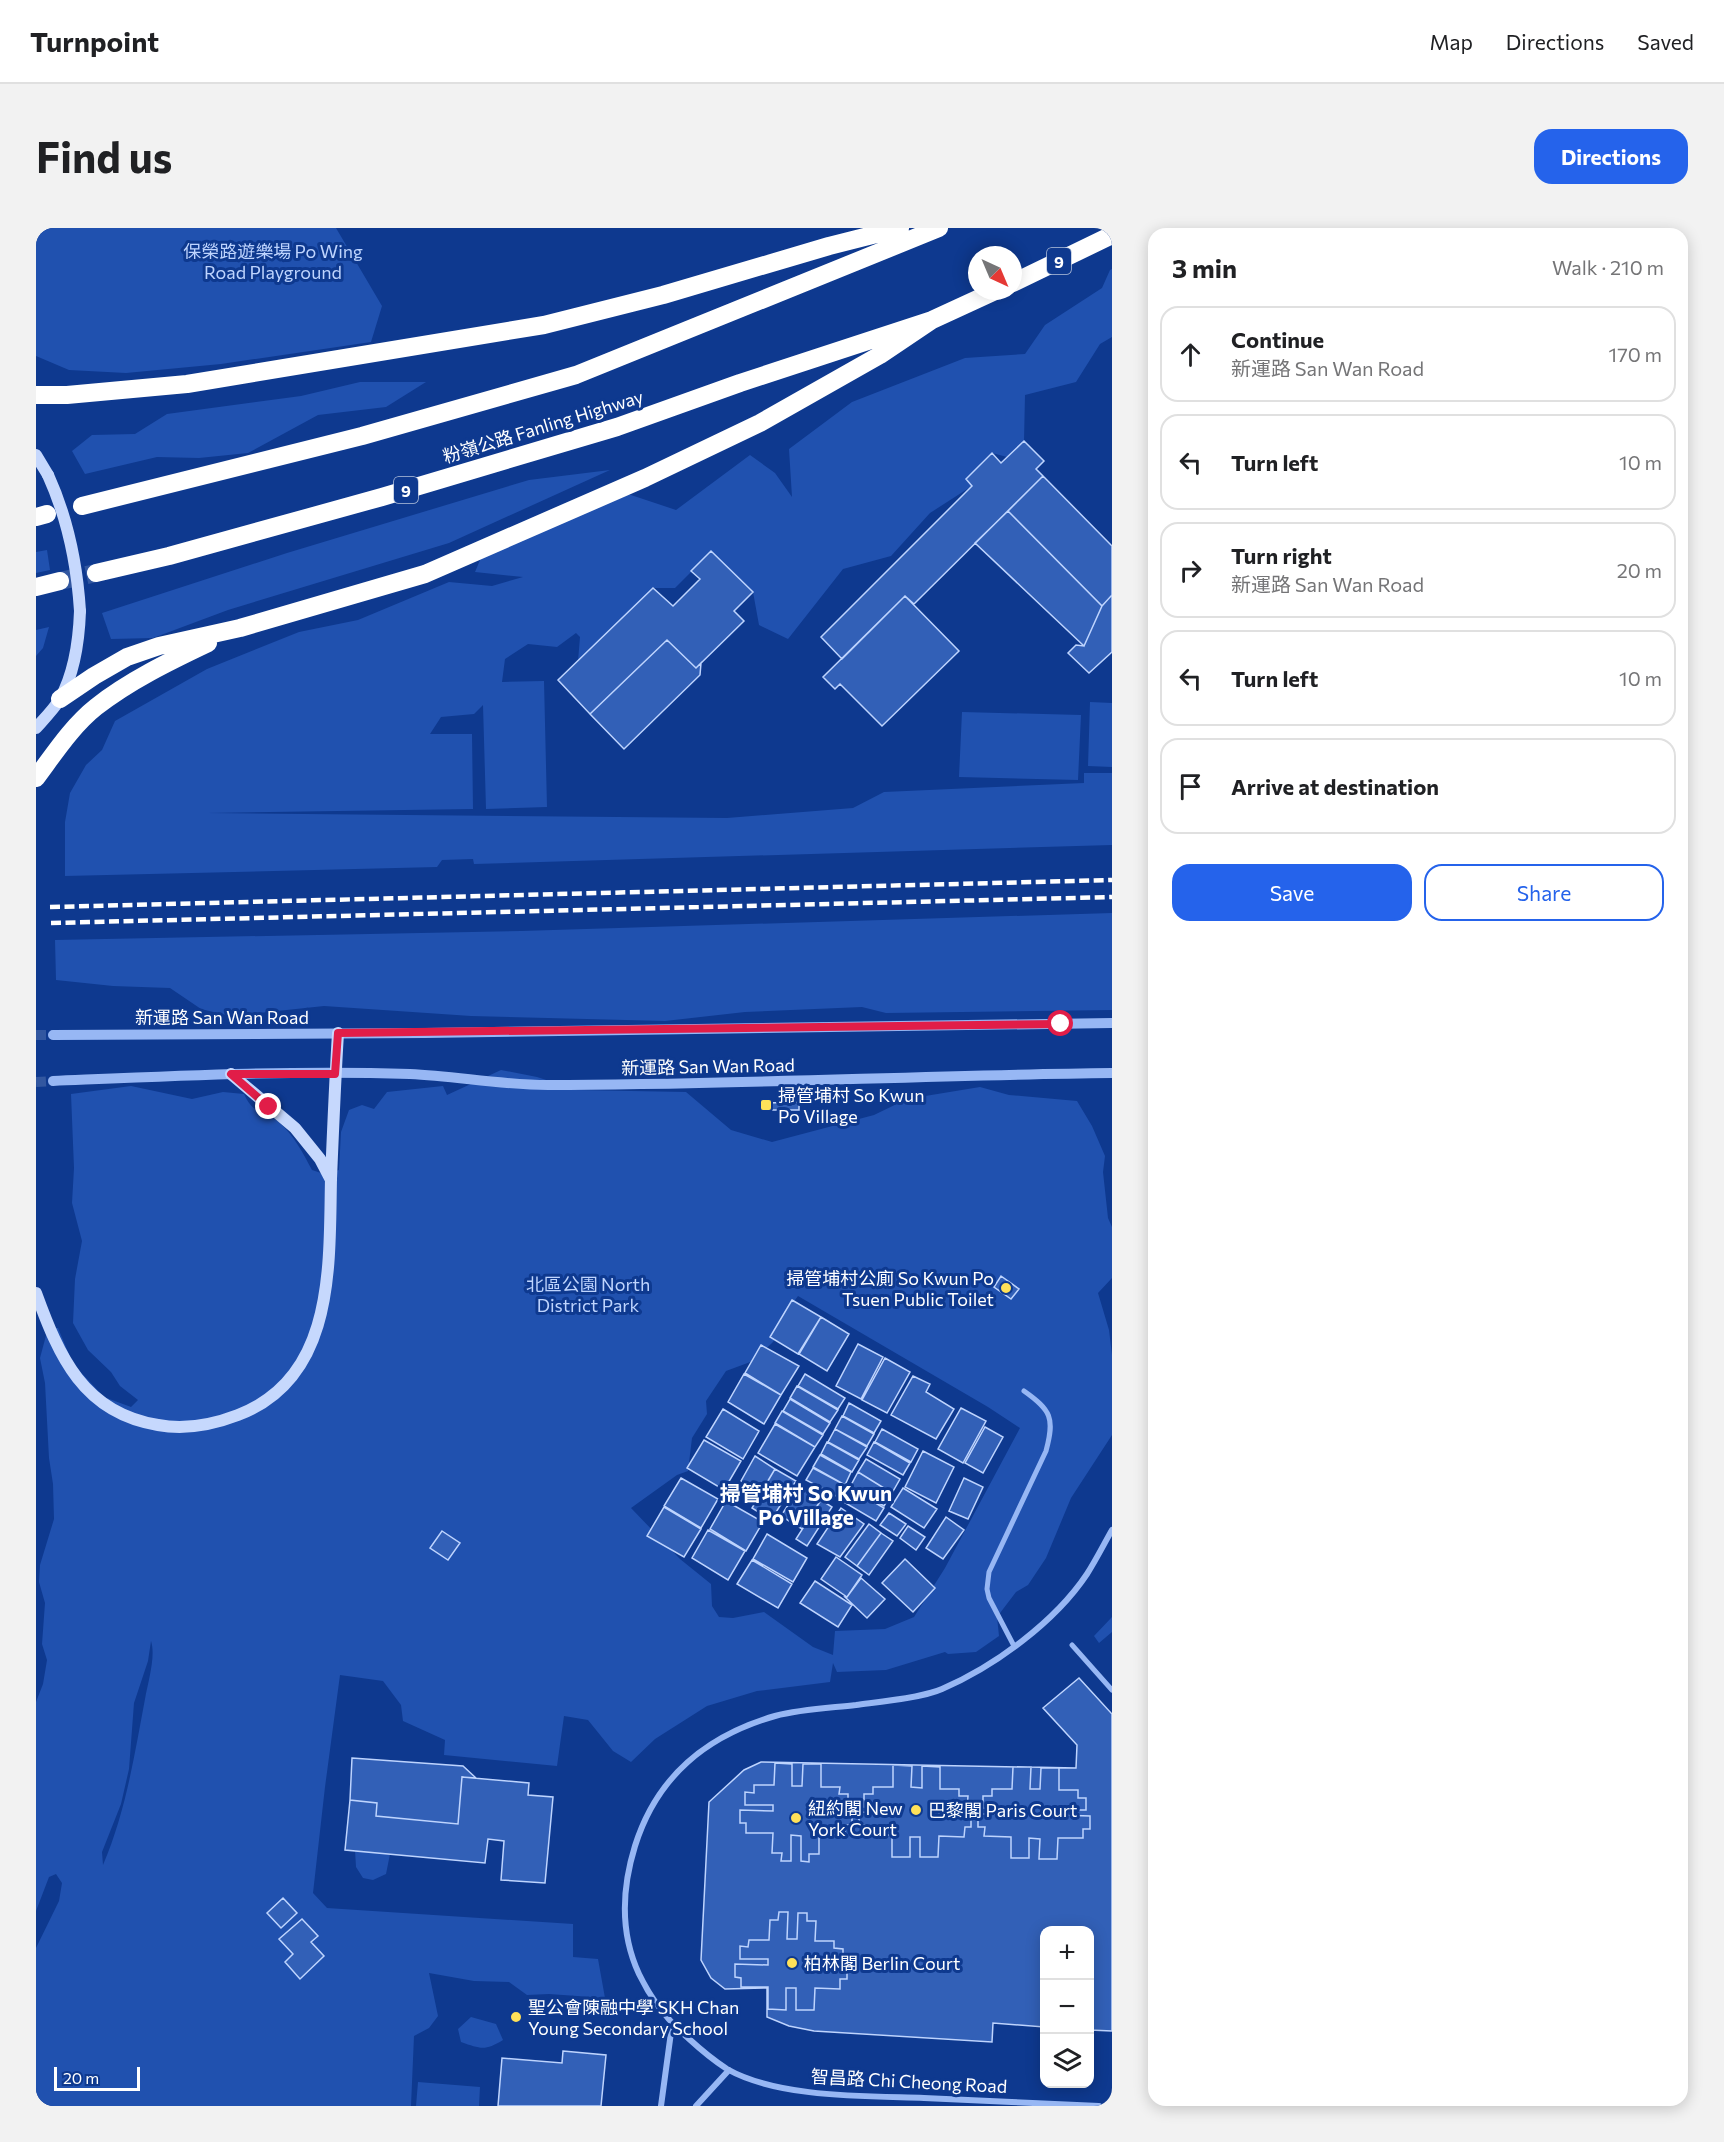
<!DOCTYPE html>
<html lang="en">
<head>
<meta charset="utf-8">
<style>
  body { margin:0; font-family:Commissioner,"Noto Sans SC",sans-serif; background:#f2f2f2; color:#202124 }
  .controls { position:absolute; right:18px; bottom:18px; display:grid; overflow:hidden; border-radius:12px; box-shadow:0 3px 15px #0003 }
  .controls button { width:54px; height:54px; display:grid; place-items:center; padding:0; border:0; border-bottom:2px solid #e0e0e0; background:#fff; color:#202124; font:30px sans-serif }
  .compass { position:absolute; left:932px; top:18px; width:54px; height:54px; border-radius:50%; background:#fff; box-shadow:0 3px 15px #0003; rotate:136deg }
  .scale { position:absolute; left:18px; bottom:15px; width:86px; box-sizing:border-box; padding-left:6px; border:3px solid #fff; border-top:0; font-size:16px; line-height:21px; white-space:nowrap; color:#fff; -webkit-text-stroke:4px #0e398f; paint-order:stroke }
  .stop { position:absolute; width:18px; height:18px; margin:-14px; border:4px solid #e11d48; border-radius:50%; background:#fff }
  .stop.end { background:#e11d48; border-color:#fff; box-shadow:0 2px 6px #0008 }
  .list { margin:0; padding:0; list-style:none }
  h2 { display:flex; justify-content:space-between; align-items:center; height:78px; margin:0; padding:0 24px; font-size:26px }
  h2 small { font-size:20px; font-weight:400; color:#757577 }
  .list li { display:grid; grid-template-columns:39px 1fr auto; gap:18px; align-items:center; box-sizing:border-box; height:96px; margin:0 12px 12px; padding:0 12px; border:2px solid #e0e0e0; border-radius:18px }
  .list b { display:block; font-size:22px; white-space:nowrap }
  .list p { margin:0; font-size:20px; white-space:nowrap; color:#757577 }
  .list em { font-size:20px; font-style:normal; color:#757577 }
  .actions { display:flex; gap:12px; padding:18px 24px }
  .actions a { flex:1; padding:14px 0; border:2px solid #2563eb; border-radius:18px; text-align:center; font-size:21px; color:#2563eb }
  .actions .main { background:#2563eb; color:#fff }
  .icon { flex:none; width:33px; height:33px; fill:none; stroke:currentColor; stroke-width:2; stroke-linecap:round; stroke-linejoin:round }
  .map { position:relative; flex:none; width:1076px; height:1878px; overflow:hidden; border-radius:18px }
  header { display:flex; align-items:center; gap:36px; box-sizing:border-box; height:84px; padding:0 30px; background:#fff; border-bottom:2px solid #e0e0e0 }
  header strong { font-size:28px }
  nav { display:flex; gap:33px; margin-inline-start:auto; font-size:21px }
  .intro { display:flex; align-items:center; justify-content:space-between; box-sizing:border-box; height:144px; padding:0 36px }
  h1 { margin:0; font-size:42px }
  .button { padding:15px 27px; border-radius:18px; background:#2563eb; color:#fff; font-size:21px; font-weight:700 }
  main { display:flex; gap:36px; padding:0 36px }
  aside { flex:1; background:#fff; border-radius:18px; box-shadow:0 3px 15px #0003 }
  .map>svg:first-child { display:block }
</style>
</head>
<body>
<header>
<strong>Turnpoint</strong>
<nav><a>Map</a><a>Directions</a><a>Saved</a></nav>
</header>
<div class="intro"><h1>Find us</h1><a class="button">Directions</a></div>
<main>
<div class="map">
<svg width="1076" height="1878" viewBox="0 0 1076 1878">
  <rect width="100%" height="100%" fill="#0e398f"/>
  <path fill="#2051af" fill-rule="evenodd" d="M 0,0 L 300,0 L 346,78 L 335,114 L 185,136 L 90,145 L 33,142 L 0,128 Z
    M 1076,41 L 1076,109 L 1064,116 L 1040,154 L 989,167 L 988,213 L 971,229 L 956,225 L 930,251 L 936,258 L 894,285 L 855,328 L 807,341 L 752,411 L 723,397 L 717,364 L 675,324 L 639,360 L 617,360 L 542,433 L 544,409 L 540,405 L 521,419 L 492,416 L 469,431 L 466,454 L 508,453 L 511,579 L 450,581 L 447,477 L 438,486 L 405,489 L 394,506 L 436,506 L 437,581 L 171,585 L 691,590 L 817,580 L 848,564 L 1048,555 L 1048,545 L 1076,545 L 1076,617 L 438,636 L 437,631 L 406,632 L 401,639 L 29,648 L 29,594 L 34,565 L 50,537 L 66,522 L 79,493 L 171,441 L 263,404 L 322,392 L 413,354 L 456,358 L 487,349 L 439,344 L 449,320 L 580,262 L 640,282 L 714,227 L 739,245 L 756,269 L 753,221 L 816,174 L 929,130 L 989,126 L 1009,97 L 1066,60 L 1074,42 Z
    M 324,154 L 390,154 L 350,179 L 282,187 L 212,225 L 163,230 L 121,229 L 49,246 L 36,223 L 56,207 L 99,206 L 131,186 L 265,168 Z
    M 574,242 L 413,315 L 192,382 L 117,410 L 75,411 L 66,385 L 251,325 L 493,252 Z
    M 11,322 L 14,342 L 0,345 L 0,324 Z
    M 13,399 L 7,420 L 0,428 L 0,402 Z
    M 1054,474 L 1076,475 L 1076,539 L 1052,538 Z
    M 926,484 L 1045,487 L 1042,552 L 923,549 Z
    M 1076,685 L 1076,782 L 850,785 L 826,779 L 709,784 L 629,793 L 435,788 L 288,778 L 194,788 L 165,781 L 134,760 L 77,758 L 20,752 L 19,712 L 485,703 Z
    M 465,842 L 501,849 L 541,862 L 650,864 L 695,902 L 736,914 L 838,887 L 871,871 L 944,859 L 973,867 L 1041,873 L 1056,898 L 1069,928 L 1067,944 L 1072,990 L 1076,999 L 1076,1050 L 1062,1065 L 1073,1102 L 1076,1127 L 1076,1207 L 1035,1270 L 1010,1330 L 992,1357 L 980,1364 L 961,1389 L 963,1408 L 940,1424 L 912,1426 L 909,1424 L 850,1442 L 801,1444 L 797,1435 L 794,1454 L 721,1463 L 671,1478 L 619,1511 L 595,1534 L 577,1523 L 552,1492 L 528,1488 L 521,1538 L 408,1527 L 409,1512 L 367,1493 L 365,1477 L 347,1453 L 304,1447 L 289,1559 L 277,1665 L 291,1680 L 537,1696 L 537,1729 L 562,1731 L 569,1770 L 513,1766 L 491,1767 L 473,1754 L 438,1753 L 393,1745 L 402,1788 L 393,1800 L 378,1808 L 375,1878 L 0,1878 L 0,1720 L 23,1673 L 26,1655 L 20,1646 L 13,1649 L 0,1683 L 0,1474 L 7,1456 L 11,1432 L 6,1416 L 9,1375 L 3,1354 L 4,1337 L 18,1291 L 17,1256 L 13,1230 L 9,1155 L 4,1130 L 12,1100 L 22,1100 L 37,1136 L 68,1169 L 95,1179 L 102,1172 L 84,1158 L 75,1144 L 52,1122 L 37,1095 L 39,1051 L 46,1013 L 36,975 L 38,940 L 35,866 L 95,858 L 156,871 L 187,864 L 208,866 C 218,888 228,882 244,895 C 258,908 267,925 276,942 L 288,946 L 303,942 L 305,904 L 313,882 L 326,877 L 338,881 L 351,864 L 407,858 L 411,867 ZM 762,1068 L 952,1179 L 984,1200 L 909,1340 L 878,1389 L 849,1401 L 799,1403 L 797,1427 L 777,1419 L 728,1384 L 697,1390 L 683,1389 L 676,1378 L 675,1356 L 644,1331 L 595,1280 L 641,1247 L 652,1243 L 656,1210 L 671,1186 L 670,1173 L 690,1143 L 717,1133 L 736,1115 L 751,1097 L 753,1080 ZM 115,1413 C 120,1428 112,1454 109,1471 C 98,1529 90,1583 67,1637 L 66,1624 L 85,1576 L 93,1541 L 98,1475 L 112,1433 Z
    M 1076,1389 L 1076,1404 L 1063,1415 L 1058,1408 Z
    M 319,1622 L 354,1626 L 350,1646 L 337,1652 L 327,1650 L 320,1639 Z
    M 435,1789 L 460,1796 L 467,1812 C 449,1823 445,1821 425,1814 L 422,1801 Z
    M 382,1854 L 444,1859 L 443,1878 L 380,1878 Z"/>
  <path fill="#3260b7" stroke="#bed4fe" stroke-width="1.5" d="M 988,213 L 1008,233 L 1000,241 L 1007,248 L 878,376 L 869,368 L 806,431 L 785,409 L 936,258 L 930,251 L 956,225 L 965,235 Z
    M 1007,248 L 1076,318 L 1076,367 L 1066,378 L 972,283 Z
    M 972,283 L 1066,378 L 1048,418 L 939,315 Z
    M 675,323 L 717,364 L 698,383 L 708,393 L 660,440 L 631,412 L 554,486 L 522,452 L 617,360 L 637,378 L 664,351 L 655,343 Z
    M 1076,367 L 1076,424 L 1053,445 L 1032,425 L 1040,417 L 1048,418 L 1066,378 Z
    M 869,368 L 923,423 L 846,498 L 804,456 L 799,461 L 787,449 Z
    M 631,412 L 660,440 L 665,435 L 664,447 L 588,521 L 554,486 Z
    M 763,874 L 763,882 L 731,882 L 731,875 Z
    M 965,1048 L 983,1061 L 975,1071 L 958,1059 Z
    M 756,1072 L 785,1089 L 762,1126 L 734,1109 Z
    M 785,1089 L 813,1106 L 791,1143 L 763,1126 Z
    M 822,1116 L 847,1129 L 825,1171 L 800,1158 Z
    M 725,1117 L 763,1138 L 745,1167 L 709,1145 Z
    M 849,1130 L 874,1144 L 851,1185 L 826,1172 Z
    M 708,1146 L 745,1167 L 728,1196 L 692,1174 Z
    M 769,1146 L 809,1170 L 802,1181 L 762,1158 Z
    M 877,1148 L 894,1156 L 890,1164 L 918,1181 L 900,1211 L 855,1187 Z
    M 761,1158 L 802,1182 L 794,1194 L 754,1170 Z
    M 754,1171 L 794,1195 L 787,1206 L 747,1183 Z
    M 813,1175 L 845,1193 L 838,1205 L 807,1188 Z
    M 925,1180 L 950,1193 L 927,1235 L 902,1221 Z
    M 687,1181 L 723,1203 L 707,1231 L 670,1209 Z
    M 746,1183 L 787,1207 L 779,1219 L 739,1195 Z
    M 806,1188 L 838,1206 L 831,1218 L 799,1201 Z
    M 739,1196 L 779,1219 L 761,1248 L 722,1225 Z
    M 949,1199 L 967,1209 L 947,1245 L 929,1235 Z
    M 799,1201 L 831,1219 L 823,1231 L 792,1214 Z
    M 846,1201 L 882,1221 L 875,1234 L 839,1214 Z
    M 668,1212 L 705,1233 L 688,1262 L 651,1240 Z
    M 791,1214 L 823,1232 L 816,1244 L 785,1226 Z
    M 838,1214 L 874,1235 L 867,1247 L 831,1227 Z
    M 887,1223 L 918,1239 L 900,1275 L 869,1259 Z
    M 784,1227 L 815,1244 L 809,1257 L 777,1239 Z
    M 719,1228 L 739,1241 L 724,1266 L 705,1253 Z
    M 830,1231 L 864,1251 L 856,1265 L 822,1244 Z
    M 777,1240 L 809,1257 L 802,1269 L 770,1252 Z
    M 739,1241 L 760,1253 L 735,1292 L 716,1280 Z
    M 822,1244 L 856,1265 L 848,1278 L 814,1259 Z
    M 645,1250 L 682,1271 L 665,1300 L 628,1278 Z
    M 928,1250 L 947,1259 L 932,1291 L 913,1283 Z
    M 764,1258 L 785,1272 L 766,1301 L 745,1288 Z
    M 814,1260 L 848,1280 L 840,1293 L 806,1273 Z
    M 867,1260 L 901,1281 L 888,1300 L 855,1279 Z
    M 785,1272 L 796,1279 L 771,1318 L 760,1311 Z
    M 690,1273 L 727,1294 L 710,1323 L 674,1301 Z
    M 628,1279 L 665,1301 L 648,1329 L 611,1308 Z
    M 805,1280 L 828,1296 L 804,1329 L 781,1316 Z
    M 853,1285 L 870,1296 L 861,1308 L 844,1297 Z
    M 910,1289 L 928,1302 L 907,1331 L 890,1320 Z
    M 833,1296 L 845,1305 L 821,1338 L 809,1329 Z
    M 872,1298 L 889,1309 L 880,1322 L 864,1310 Z
    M 672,1302 L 709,1323 L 692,1352 L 656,1330 Z
    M 406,1303 L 424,1315 L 412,1332 L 394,1320 Z
    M 845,1305 L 857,1313 L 833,1347 L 821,1338 Z
    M 731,1306 L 771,1330 L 757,1354 L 717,1331 Z
    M 800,1329 L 826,1347 L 811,1369 L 785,1351 Z
    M 869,1331 L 899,1360 L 877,1384 L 846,1355 Z
    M 716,1332 L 756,1356 L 742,1380 L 701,1356 Z
    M 825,1350 L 849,1371 L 831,1390 L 809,1369 L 811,1369 Z
    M 779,1353 L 816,1377 L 802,1399 L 764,1375 Z
    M 1043,1450 L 1076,1486 L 1076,1803 L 1054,1802 L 1054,1702 L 1008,1702 L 1008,1799 L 957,1795 L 956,1814 L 778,1803 L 753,1798 L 731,1789 L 731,1760 L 689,1761 L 675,1750 L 665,1732 L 673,1574 L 708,1542 L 725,1534 L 1040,1540 L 1041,1517 L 1007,1480 Z
    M 316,1530 L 427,1538 L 440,1550 L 426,1549 L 422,1596 L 340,1588 L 341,1575 L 314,1572 Z
    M 739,1535 L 756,1536 L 756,1558 L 766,1558 L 767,1536 L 785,1536 L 785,1559 L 804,1559 L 803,1566 L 812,1566 L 812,1579 L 784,1578 L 784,1584 L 816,1584 L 816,1597 L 809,1597 L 809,1607 L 783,1606 L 783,1626 L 773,1626 L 773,1634 L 765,1633 L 765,1608 L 755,1607 L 755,1633 L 745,1633 L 746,1625 L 736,1625 L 737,1605 L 710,1605 L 710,1595 L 704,1595 L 704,1582 L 737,1583 L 737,1577 L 709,1577 L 709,1564 L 718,1565 L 718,1557 L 738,1557 Z
    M 857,1537 L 876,1538 L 875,1559 L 886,1560 L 886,1538 L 904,1539 L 904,1561 L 923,1561 L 923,1568 L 932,1568 L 931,1581 L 903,1580 L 903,1586 L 935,1586 L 935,1599 L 929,1599 L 928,1609 L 903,1608 L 902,1629 L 884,1629 L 884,1609 L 874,1609 L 874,1629 L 856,1629 L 856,1607 L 829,1607 L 829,1597 L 823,1597 L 823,1584 L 856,1585 L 857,1579 L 828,1579 L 828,1566 L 837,1566 L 837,1559 L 857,1559 Z
    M 977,1539 L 995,1539 L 994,1561 L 1004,1561 L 1005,1540 L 1023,1540 L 1023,1562 L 1042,1562 L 1042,1570 L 1050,1570 L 1050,1582 L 1022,1582 L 1022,1587 L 1054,1588 L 1054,1601 L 1047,1601 L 1047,1610 L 1022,1610 L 1021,1631 L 1003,1631 L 1004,1611 L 993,1610 L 993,1630 L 975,1630 L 975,1609 L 948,1608 L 949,1599 L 942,1599 L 942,1586 L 975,1586 L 976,1581 L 947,1580 L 947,1568 L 956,1568 L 956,1561 L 976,1561 Z
    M 426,1549 L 493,1555 L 492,1567 L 517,1569 L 509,1655 L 465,1652 L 468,1613 L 452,1611 L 449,1635 L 309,1622 L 314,1572 L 341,1575 L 340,1588 L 422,1596 Z
    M 247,1670 L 261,1685 L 245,1700 L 231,1685 Z
    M 743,1684 L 752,1684 L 751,1711 L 761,1711 L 762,1685 L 771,1685 L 771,1693 L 780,1693 L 779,1713 L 798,1713 L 798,1720 L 807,1721 L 807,1733 L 779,1732 L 779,1738 L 811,1739 L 811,1751 L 804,1751 L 804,1761 L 779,1760 L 778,1782 L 760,1782 L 760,1760 L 750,1760 L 750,1782 L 732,1781 L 732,1759 L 705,1759 L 705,1750 L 699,1749 L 699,1736 L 732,1737 L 732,1731 L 704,1731 L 704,1718 L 712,1719 L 713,1712 L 733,1712 L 734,1692 L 742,1692 Z
    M 266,1691 L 282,1708 L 275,1714 L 288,1728 L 264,1751 L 249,1734 L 257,1726 L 243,1711 Z
    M 527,1823 L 570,1827 L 565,1878 L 462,1878 L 466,1830 L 526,1835 Z"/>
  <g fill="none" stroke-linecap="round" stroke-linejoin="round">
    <path stroke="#3257a0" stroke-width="10" stroke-dasharray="10 5" stroke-linecap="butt" d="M 0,807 L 17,807
      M 0,854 L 17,853"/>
    <path stroke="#3257a0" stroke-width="18" stroke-dasharray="18 9" stroke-linecap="butt" d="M 24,353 L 60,345"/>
    <path stroke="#97b7f4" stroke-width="5" d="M 1036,1417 L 1076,1462
      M 978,1418 L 953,1370 L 951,1361 L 953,1344 L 1010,1223 C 1019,1190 1015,1182 988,1163"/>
    <path stroke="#97b7f4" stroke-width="6" d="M 625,1878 L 636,1797
      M 660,1878 L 693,1842
      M 1063,1878 C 1005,1875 946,1873 888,1870 C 830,1868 742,1870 691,1841 C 677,1832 664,1821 652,1810 C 631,1792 615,1771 603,1746 C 584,1705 586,1660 599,1618 C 621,1548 670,1508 739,1488 C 765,1481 793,1480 820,1477 C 842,1474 886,1470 906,1461 C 959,1438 1019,1394 1051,1346 C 1060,1332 1068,1316 1076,1302"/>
    <path stroke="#97b7f4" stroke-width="10" d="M 17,807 L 389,805 L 1076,795
      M 17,853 C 136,848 255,842 374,846 C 420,848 465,857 512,857 C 700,857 888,847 1076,845"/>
    <path stroke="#c6d8fd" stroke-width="12" d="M 0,227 L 12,247
      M 0,500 C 8,491 18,481 24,471 C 39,444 43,412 44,383
      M 195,846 L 259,900 L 284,931 L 295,952
      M 0,1065 C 23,1128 47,1185 122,1197 C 149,1202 176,1197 202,1187 C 300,1150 293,1036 295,951 C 297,902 299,854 302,805"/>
    <path stroke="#fff" stroke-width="18" d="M 977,55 L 1076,7
      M 0,167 L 31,167 L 151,156 L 508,97 L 627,67 L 793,18 L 864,0
      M 46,278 L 326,208 L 540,147 L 903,0
      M 0,289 L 11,286
      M 60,345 L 133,328 L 346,269 L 581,199 L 704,155 L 896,92 L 959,63
      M 0,359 L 24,353
      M 24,471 L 58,448 L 91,429 L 123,418 L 204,400 L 389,346 L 609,250 L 724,195 L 844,127 L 896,92
      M 0,550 C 18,526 36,498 60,479 C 93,453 134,433 172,415"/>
    <path stroke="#fff" stroke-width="4.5" stroke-dasharray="10 4.5" stroke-linecap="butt" d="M 14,679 L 1076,652
      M 15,695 L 1076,669"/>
    <path stroke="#c6d8fd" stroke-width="12" d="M 12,247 C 32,291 41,335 44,383"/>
  </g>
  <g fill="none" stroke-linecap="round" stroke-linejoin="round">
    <path stroke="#e11d48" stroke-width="8" d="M 233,879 L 195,846 L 299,846 L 302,805 L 1025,796"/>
  </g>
  <g fill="#ffe159" stroke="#0e398f" stroke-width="2">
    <rect x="724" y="871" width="12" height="12" rx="3"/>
    <circle cx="970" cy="1060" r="6"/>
    <circle cx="880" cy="1582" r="6"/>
    <circle cx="760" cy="1590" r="6"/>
    <circle cx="756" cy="1735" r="6"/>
    <circle cx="480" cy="1789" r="6"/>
  </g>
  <g text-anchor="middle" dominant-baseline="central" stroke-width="6" stroke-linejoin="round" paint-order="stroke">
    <g fill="#0e398f" stroke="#b7c4dd" stroke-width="1.5">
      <rect x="1011" y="20" width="24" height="26" rx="4.5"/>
      <rect x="358" y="249" width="24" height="26" rx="4.5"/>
    </g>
    <g font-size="16" font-weight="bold" fill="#fff">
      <text x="1023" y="33">9</text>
      <text x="370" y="262">9</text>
    </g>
    <g font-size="18" fill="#bed4fe" stroke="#0e398f">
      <text x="237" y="23">保榮路遊樂場 Po Wing<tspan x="237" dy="21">Road Playground</tspan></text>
      <text x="552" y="1056">北區公園 North<tspan x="552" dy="21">District Park</tspan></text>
    </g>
    <g font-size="18" fill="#fff" stroke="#0e398f">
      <text transform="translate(507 198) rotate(-17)">粉嶺公路 Fanling Highway</text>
      <text x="186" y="789">新運路 San Wan Road</text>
      <text transform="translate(672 838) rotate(-1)">新運路 San Wan Road</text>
      <text transform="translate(873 1853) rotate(3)">智昌路 Chi Cheong Road</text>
    </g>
    <g font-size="18" fill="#fff" stroke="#0e398f" text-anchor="start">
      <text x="742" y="867">掃管埔村 So Kwun<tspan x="742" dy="21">Po Village</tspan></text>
      <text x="958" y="1050" text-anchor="end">掃管埔村公廁 So Kwun Po<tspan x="958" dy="21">Tsuen Public Toilet</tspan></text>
      <text x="772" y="1580">紐約閣 New<tspan x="772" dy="21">York Court</tspan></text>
      <text x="892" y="1582">巴黎閣 Paris Court</text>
      <text x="768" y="1735">柏林閣 Berlin Court</text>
      <text x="492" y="1779">聖公會陳融中學 SKH Chan<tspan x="492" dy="21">Young Secondary School</tspan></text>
    </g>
    <g font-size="21" font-weight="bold" fill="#fff" stroke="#0e398f">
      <text x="770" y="1264">掃管埔村 So Kwun<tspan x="770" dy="24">Po Village</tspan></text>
    </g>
  </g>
</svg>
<div class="controls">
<button>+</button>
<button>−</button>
<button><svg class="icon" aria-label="layers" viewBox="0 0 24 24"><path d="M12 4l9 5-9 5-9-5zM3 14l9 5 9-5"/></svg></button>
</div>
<svg class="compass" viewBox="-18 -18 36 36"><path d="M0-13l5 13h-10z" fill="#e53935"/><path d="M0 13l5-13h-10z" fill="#757577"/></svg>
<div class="scale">20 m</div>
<div class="stop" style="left:1025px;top:796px"></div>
<div class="stop end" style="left:233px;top:879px"></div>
</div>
<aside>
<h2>3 min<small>Walk · 210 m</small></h2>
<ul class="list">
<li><svg class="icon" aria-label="ahead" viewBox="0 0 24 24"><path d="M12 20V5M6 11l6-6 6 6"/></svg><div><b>Continue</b><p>新運路 San Wan Road</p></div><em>170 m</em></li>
<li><svg class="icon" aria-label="left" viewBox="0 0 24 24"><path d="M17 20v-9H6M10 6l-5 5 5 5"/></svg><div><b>Turn left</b></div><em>10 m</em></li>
<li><svg class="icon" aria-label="right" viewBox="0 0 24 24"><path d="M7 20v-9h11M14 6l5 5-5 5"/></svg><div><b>Turn right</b><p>新運路 San Wan Road</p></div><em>20 m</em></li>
<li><svg class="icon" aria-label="left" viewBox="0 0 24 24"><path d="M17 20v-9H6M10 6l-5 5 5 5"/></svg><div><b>Turn left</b></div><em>10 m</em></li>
<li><svg class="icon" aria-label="arrive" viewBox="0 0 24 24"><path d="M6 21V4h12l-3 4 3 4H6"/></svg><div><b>Arrive at destination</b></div></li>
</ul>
<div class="actions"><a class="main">Save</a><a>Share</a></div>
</aside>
</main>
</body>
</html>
